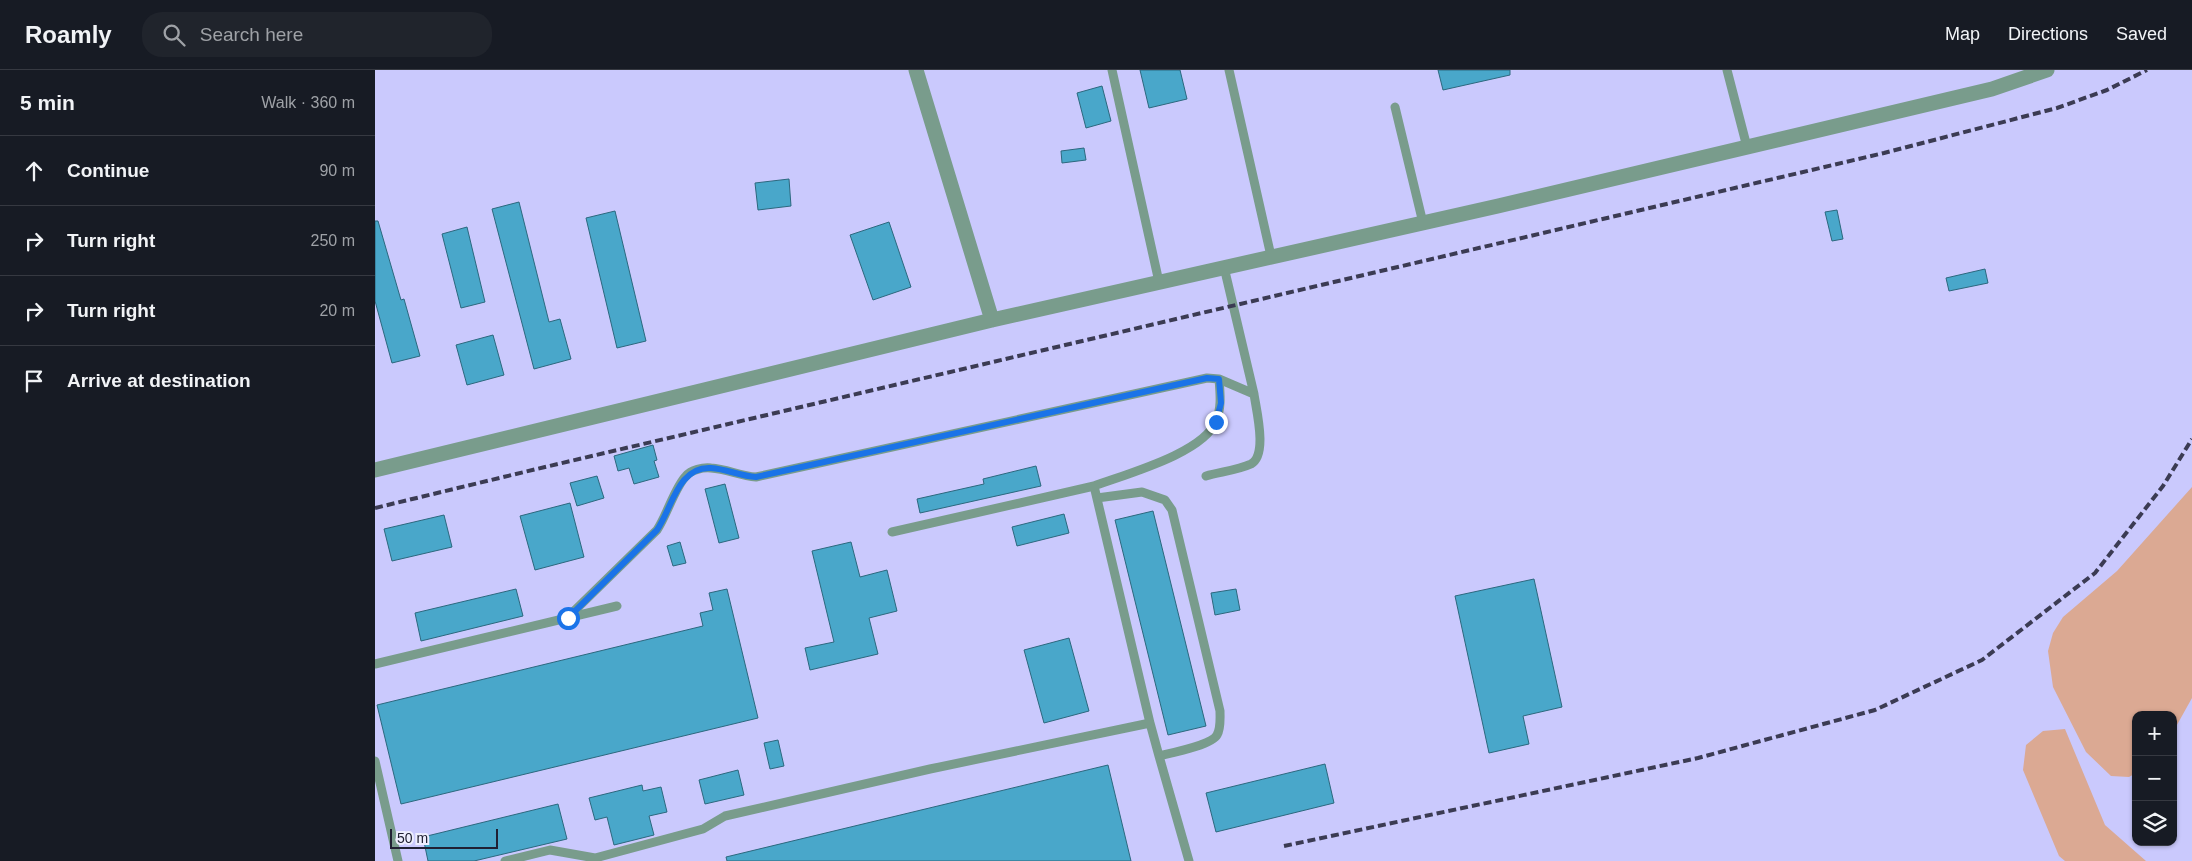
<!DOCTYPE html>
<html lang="en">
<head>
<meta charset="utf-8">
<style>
  body { margin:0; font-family:Helvetica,sans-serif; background:#20242c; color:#f1f3f6 }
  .controls { position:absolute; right:15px; bottom:15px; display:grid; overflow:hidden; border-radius:10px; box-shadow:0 1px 4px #0004 }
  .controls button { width:45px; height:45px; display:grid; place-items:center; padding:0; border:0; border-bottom:1px solid #363941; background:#171b24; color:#f1f3f6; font:25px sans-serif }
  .scale { position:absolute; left:15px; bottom:12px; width:108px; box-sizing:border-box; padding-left:5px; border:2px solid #202033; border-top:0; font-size:14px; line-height:18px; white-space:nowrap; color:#202033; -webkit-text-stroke:4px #eeeefe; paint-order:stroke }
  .stop { position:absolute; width:15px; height:15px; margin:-11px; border:4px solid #1a73e8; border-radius:50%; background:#fff }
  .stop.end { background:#1a73e8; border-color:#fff; box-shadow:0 1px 5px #0008 }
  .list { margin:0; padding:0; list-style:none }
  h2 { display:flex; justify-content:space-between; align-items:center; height:65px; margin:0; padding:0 20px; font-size:21px }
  h2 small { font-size:16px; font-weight:400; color:#9ea1a6 }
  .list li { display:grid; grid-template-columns:32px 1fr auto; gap:15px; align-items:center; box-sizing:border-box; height:70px; padding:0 20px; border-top:1px solid #363941 }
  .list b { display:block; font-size:19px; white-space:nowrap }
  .list em { font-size:16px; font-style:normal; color:#9ea1a6 }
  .icon { flex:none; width:28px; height:28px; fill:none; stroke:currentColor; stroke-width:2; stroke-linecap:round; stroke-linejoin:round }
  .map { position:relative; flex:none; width:1817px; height:791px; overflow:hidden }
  header { display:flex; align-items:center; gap:30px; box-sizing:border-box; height:70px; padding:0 25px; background:#171b24; border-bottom:1px solid #363941 }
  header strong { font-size:24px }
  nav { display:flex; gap:28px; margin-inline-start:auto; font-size:18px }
  .search { width:350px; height:45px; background:#20242c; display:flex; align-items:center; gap:12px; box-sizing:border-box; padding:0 18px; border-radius:20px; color:#9ea1a6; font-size:19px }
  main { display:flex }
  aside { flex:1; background:#171b24 }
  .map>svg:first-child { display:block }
</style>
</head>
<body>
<header>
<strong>Roamly</strong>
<div class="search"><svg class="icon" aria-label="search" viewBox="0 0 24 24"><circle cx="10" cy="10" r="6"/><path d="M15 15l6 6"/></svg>Search here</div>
<nav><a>Map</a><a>Directions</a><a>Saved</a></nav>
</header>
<main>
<aside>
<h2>5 min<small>Walk · 360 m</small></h2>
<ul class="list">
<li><svg class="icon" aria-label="ahead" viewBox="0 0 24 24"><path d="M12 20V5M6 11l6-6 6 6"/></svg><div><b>Continue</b></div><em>90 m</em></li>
<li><svg class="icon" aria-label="right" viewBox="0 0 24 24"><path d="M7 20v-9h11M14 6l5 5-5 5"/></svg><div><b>Turn right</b></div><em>250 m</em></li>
<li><svg class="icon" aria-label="right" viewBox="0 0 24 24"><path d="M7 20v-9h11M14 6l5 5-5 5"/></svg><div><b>Turn right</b></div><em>20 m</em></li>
<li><svg class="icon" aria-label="arrive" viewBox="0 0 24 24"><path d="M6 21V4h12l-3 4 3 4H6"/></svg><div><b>Arrive at destination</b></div></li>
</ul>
</aside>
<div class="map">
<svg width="1817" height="791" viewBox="0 0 1817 791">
  <rect width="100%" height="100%" fill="#cac9fd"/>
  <path fill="#dba993" d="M 1817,417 L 1817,628 L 1798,662 L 1798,645 L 1761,645 L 1761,703 L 1754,707 L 1736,706 L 1711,682 L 1678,617 L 1673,581 L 1678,563 L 1688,547 L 1742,501 Z
    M 1690,659 L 1730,755 L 1771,791 L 1690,791 L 1684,786 L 1648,700 L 1651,675 L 1668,661 Z"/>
  <path fill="#49a7ca" stroke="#2c687e" d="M 765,0 L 805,0 L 812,29 L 774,38 Z
    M 1063,0 L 1135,0 L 1135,5 L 1068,20 Z
    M 727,16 L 736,51 L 711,58 L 702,23 Z
    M 709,78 L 711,90 L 687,93 L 686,81 Z
    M 414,109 L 416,136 L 383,140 L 380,113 Z
    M 144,132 L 174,252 L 185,249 L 196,289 L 159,299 L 117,139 Z
    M 1462,140 L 1468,169 L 1457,171 L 1450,142 Z
    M 240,141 L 271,271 L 242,278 L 211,148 Z
    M 0,151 L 3,151 L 26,230 L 29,229 L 45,286 L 17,293 L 0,231 Z
    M 514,152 L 536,217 L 498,230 L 475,165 Z
    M 92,157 L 110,232 L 86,238 L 67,164 Z
    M 1610,199 L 1613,213 L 1574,221 L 1571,208 Z
    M 118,265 L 129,305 L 92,315 L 81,275 Z
    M 278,375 L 282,390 L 279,391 L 284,407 L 259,414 L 254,398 L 243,401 L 239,386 Z
    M 661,396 L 666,416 L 545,443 L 542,429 L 609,414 L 608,409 Z
    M 222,406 L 229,428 L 202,436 L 195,413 Z
    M 350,414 L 364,468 L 344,473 L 330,419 Z
    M 195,433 L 209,487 L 160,500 L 145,446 Z
    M 778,441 L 831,656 L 793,665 L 740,450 Z
    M 689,444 L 694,463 L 642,476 L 637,457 Z
    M 69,445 L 77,477 L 17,491 L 9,459 Z
    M 305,472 L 311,493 L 298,496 L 292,476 Z
    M 476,472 L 485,507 L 512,500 L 522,541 L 494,548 L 503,584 L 435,600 L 430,578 L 459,572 L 437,481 Z
    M 1159,509 L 1187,637 L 1148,646 L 1154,674 L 1114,683 L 1080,526 Z
    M 141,519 L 148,546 L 46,571 L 40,543 Z
    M 352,519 L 383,648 L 26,734 L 2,635 L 328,556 L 325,543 L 338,540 L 334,523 Z
    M 861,519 L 865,540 L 840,545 L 836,523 Z
    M 694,568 L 714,641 L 669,653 L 649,580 Z
    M 403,670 L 409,696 L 395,699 L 389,673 Z
    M 950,694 L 959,733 L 841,762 L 831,723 Z
    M 733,695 L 756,791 L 352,791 L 351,787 Z
    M 363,700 L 369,725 L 330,734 L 324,710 Z
    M 267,715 L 268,721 L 286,717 L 292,742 L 274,746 L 279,765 L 239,775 L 232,747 L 220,750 L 214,728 Z
    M 183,734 L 192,769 L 99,791 L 53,791 L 48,767 Z"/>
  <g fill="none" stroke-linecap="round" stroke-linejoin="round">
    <path stroke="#799c8c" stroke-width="9" d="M 737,0 L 784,212
      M 854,0 L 896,186
      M 1352,0 L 1372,77
      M 1020,37 L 1048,153
      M 831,406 C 845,402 863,400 876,394 C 893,385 881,339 879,324
      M 719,416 C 751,404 829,383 841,351 C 847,337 845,323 844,309
      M 722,428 L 767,422 L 790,430 L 797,440 L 845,641 C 845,649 846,658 842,665 C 837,675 796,683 784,686 L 775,653
      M 193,547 L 282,460 C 292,445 300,417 311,406 C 316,400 328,397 336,398 C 352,399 365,406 381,407 L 832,308 L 844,309 L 879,324 L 849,197
      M 0,594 L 242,536
      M 784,686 L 814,791
      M 0,691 L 23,791
      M 130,791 L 175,780 L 220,788 L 328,759 L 350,746 L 555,699 L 775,653 L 719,416 L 517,462"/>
    <path stroke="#799c8c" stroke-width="15" d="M 541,0 L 617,250
      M 0,400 L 617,250 L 1123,136 L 1617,19 L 1672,0"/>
    <path stroke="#3b3b53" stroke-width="4" stroke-dasharray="8 4" stroke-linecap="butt" d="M 0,438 L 170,397 L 1509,83 L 1682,38 L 1732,20 L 1772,0
      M 909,776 L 1323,688 L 1500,640 L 1607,590 L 1720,503 L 1788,416 L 1817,369"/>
  </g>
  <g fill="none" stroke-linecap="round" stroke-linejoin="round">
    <path stroke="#1a73e8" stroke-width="6" d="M 193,548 L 282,460 C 297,438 303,396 336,398 C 352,399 365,406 381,407 L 832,308 L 844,309 L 846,333 L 841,352"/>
  </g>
</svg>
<div class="controls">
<button>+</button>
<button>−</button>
<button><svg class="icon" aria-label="layers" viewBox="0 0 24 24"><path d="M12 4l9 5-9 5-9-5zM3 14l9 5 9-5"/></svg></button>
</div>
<div class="scale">50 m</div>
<div class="stop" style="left:193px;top:548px"></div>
<div class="stop end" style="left:841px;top:352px"></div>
</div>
</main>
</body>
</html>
